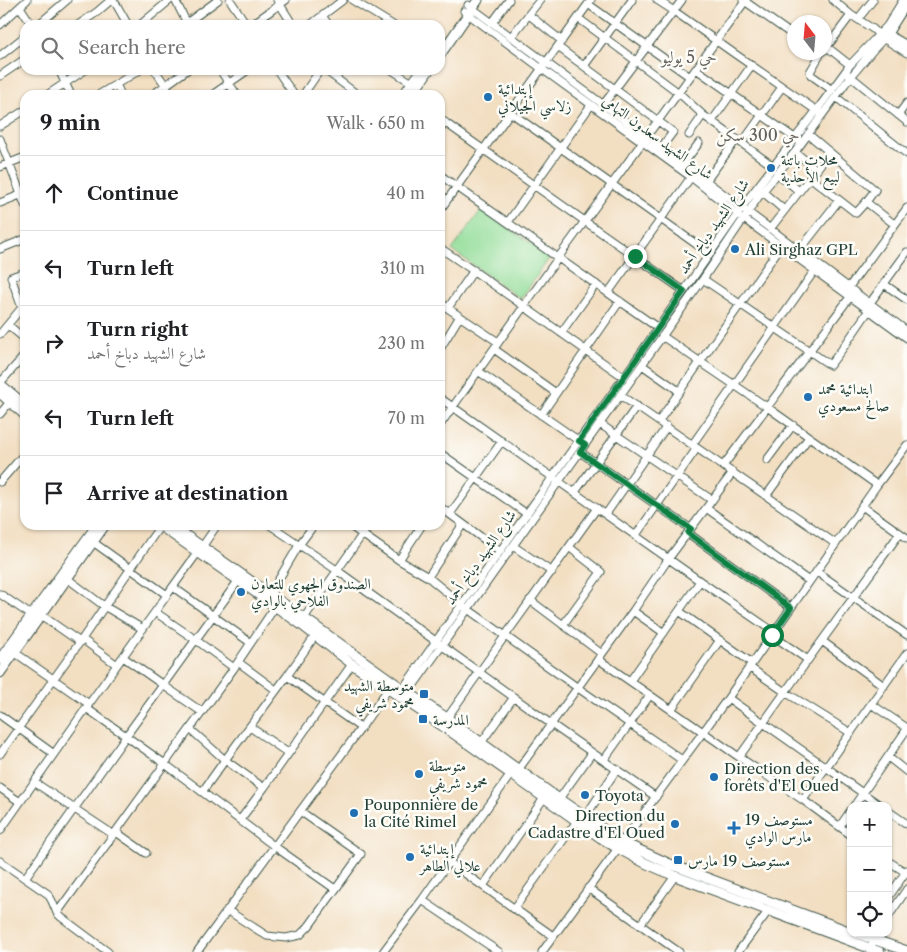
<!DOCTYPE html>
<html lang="en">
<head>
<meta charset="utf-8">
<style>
  body { margin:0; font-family:"Libre Caslon Text",Amiri,serif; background:#f2f2f2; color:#202124 }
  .controls { position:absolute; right:15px; bottom:15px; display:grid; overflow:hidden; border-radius:10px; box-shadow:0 1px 4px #0004 }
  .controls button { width:45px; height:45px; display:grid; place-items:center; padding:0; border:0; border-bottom:1px solid #e0e0e0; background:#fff; color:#202124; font:25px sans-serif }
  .compass { position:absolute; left:787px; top:15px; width:45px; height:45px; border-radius:50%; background:#fff; box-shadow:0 1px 4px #0004; rotate:344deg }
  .stop { position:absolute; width:15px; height:15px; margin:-11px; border:4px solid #0b8043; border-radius:50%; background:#fff }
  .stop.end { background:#0b8043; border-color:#fff; box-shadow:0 1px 5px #0008 }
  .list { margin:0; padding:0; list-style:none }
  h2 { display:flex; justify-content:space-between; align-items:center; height:65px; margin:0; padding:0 20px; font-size:21px }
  h2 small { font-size:16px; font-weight:400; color:#757577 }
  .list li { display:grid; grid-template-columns:32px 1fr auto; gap:15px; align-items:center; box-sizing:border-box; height:75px; padding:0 20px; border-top:1px solid #e0e0e0 }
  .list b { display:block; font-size:19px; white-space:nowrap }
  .list p { margin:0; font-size:16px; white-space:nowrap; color:#757577 }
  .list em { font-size:16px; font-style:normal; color:#757577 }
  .icon { flex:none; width:28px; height:28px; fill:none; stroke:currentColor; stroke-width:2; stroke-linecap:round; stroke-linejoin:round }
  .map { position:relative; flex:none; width:907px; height:952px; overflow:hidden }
  .search { position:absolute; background:#fff; box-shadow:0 1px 4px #0004; left:20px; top:20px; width:425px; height:55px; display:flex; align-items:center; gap:12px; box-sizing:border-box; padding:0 18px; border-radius:15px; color:#757577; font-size:19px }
  .panel { position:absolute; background:#fff; box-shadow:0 1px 4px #0004; left:20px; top:90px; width:425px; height:440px; border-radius:15px }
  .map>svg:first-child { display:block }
</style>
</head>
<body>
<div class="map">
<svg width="907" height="952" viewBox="0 0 907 952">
  <rect width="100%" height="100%" fill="#fdfcf7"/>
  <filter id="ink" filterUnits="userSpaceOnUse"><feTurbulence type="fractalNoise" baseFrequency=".02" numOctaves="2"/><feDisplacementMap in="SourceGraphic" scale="10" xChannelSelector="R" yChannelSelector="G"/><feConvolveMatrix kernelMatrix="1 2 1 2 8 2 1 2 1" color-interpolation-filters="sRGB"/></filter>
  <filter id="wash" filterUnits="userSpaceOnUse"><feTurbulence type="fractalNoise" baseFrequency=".0096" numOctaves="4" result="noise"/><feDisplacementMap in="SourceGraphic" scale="20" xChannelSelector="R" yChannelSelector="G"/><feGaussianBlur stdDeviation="1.12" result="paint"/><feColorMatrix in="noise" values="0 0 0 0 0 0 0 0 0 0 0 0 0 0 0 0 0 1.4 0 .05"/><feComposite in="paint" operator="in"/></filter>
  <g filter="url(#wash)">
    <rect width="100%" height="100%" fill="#f2dec1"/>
    <path fill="#92dd99" stroke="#588d66" d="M 482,209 L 550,257 L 521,299 L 452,250 Z"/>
  </g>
  <g filter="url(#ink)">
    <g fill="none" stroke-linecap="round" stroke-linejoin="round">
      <g stroke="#3f5549" stroke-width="9">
        <path id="minor" d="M 112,0 L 116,4 L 128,25
          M 175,0 L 188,25
          M 230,0 L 247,25
          M 277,0 L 293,25
          M 352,0 L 393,25
          M 657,0 L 674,11 L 735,54 L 820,113
          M 743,0 L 794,36
          M 833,0 L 851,15 L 873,29 L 881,37 L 907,53
          M 588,4 L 690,77
          M 468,5 L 646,136 L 907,331
          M 20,7 L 32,25
          M 464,11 L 542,69 L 691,177 L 744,219 L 907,338
          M 529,15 L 562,41
          M 322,16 L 329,25
          M 578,18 L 679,93 L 703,115 L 773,166
          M 858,19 L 873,0
          M 492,23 L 509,0
          M 0,25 L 27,0
          M 38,25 L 67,0
          M 78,25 L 97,12 L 111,0
          M 140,25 L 170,0
          M 184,25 L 218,0
          M 251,25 L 286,0
          M 310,25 L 343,0
          M 886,33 L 907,45
          M 511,37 L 540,0
          M 558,47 L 673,132 L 661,148
          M 827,47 L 851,15
          M 825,50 L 827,47 L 850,65
          M 820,55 L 810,72 L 811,75 L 832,90
          M 0,56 L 25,36
          M 584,66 L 632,0
          M 696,69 L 799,141
          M 59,70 L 71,95
          M 155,70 L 172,95
          M 220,70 L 237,95
          M 277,70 L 294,95
          M 325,70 L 358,95
          M 392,70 L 412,83
          M 849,75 L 907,122
          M 0,76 L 25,59
          M 116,84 L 121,95
          M 47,95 L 85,70
          M 98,95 L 140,70
          M 152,95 L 187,70
          M 212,95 L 248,70
          M 303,95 L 320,70
          M 836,97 L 907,154
          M 603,105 L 682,0
          M 510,112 L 710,254
          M 898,115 L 907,103
          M 440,119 L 684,291
          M 712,121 L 751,66
          M 0,126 L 25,110
          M 440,130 L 445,122
          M 808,134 L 875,190 L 866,202 L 894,224
          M 689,135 L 703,115
          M 0,139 L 25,205
          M 742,143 L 782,87
          M 795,152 L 817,170
          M 683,164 L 699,143
          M 0,167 L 25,157
          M 777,173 L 799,191
          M 440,175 L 658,328
          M 811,178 L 856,213 L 866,202
          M 706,181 L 737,139
          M 763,192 L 784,210
          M 0,203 L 25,193
          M 440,210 L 591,0
          M 508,222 L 591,105
          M 770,229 L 830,152
          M 440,248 C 502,289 562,335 624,377
          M 0,249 L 25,239
          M 799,251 L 839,200
          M 703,279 L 830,365 L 843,348 L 869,310
          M 884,284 L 907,300
          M 846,291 L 907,208
          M 608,293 L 691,177
          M 440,303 L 498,342
          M 870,303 L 907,252
          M 22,308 L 11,277 L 25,272
          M 448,308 L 474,270
          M 8,325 L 25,339
          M 561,333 L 596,284
          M 0,334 L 24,305
          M 662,336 L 767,407 L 877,485
          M 440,349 L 460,316
          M 494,349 L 556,393
          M 642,365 L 679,391
          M 478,371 L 582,443
          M 0,383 L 25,355
          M 620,395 L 836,544
          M 440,398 L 700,581 L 774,632
          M 0,414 L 10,402
          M 541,415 L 620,301
          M 659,421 L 783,243
          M 600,424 L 712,500
          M 440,425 L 558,258 L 746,0
          M 692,445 L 815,270
          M 580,452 L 691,529
          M 440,453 L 527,514
          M 767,460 L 793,425
          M 723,466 L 850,297
          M 0,482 L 25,453
          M 575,492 L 637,406
          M 766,496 L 809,437
          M 862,506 L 907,538
          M 440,507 L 500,551
          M 706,508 L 809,581
          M 450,514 L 502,441
          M 606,514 L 667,426
          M 270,525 L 338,571 L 551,724 L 656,797
          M 349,525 L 399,560 L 428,577 L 462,605 L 578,688 L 682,760
          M 688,533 L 791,608
          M 636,535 L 697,448
          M 93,542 L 167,595 L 198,552
          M 513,546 L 552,572
          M 202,547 L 217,525
          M 399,560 L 422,525
          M 817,572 L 907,635
          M 428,577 L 463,524
          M 68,579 L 104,606 L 143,629
          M 173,587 L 251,643
          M 0,594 L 31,615
          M 270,594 L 299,545 L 314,525
          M 530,600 L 602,654
          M 633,611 L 664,633
          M 679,611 L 752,663
          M 155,612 L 196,640 L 234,668
          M 41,615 L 80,642
          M 304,618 L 369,525
          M 563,625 L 601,572 L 569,547
          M 772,635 L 808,660
          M 315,636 L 287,676 L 225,760 L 264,788 L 352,664
          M 82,639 L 117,665
          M 822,641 L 884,686
          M 14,652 L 89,704
          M 123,657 L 163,685 L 126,736 L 165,764 L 274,846 L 335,889
          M 598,659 L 739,757 L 803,800 L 851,835
          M 238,662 L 276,690
          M 749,667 L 785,692 L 851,733
          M 287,676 L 361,728
          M 630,681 L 700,581
          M 400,693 L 436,641 L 624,377 L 748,199 L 817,110 L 850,65 L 887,26 L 903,0
          M 406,696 L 703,279 L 759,196 L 795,152 L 845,84 L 873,50 L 888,34 L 907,4
          M 728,698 L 881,806
          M 871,704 L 907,728
          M 671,710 L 720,640
          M 202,712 L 163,685 L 238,581
          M 0,715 L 54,754
          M 447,718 L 505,636 L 597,508
          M 250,727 L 288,753
          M 190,729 L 225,760 L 202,792
          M 481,743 L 514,697
          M 0,754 L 80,642 L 160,526
          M 739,757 L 808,660 L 900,533
          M 888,757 L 907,772
          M 604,760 L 650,695
          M 518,770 L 633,611 L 669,558 L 733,472
          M 34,782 L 114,835
          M 0,788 L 20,802
          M 559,799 L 592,753
          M 803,800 L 907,653
          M 854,806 L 907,729
          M 888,811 L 907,824
          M 585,817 L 617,769
          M 240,820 L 264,788
          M 840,826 L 851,810
          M 0,831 L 89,704 L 167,595
          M 116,832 L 146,853
          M 0,861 L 48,894 L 52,901 L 57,913
          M 888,861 L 907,873
          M 449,862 L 553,936
          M 25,878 L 126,736 L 86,708
          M 483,886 L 544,798
          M 588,888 L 679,952
          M 888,898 L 907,870
          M 422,900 L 499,952
          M 514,909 L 577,821
          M 227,910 L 267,936 L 286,938 L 300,935 L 309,926 L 361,854 L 300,811
          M 888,917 L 907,889
          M 640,925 L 675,876
          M 870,948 L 878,933
          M 108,952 L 61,917 L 57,913 L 234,668 L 275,607
          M 197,952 L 361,728 L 388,689
          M 383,952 L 422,900 L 511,774
          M 542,952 L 728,698 L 877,485 L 907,445
          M 738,952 L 769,910"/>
      </g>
      <g stroke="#3f5549" stroke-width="11">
        <path id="major" d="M 440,55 L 478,0
          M 403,95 L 422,70
          M 412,95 L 429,70
          M 0,384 L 25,405
          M 0,393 L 25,415
          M 159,525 L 299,623 L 352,664 L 457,736 L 601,838 L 617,848 L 645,863 L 675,876 L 880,952
          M 171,525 L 304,618 L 403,689 L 447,718 L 559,799 L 622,842 L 670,864 L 851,932
          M 0,659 L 97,525
          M 0,673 L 105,525
          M 855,933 L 907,951"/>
      </g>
      <use href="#minor" stroke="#fff" stroke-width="7"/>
      <use href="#major" stroke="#fff" stroke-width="9"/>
    </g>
  </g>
  <g fill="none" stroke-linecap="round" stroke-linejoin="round" filter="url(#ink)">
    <path stroke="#0b8043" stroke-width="6" d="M 635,256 L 684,291 L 579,441 L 585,445 L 580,452 L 691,529 L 688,533 L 791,608 L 772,635"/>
  </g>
  <g fill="#1f6fb2" stroke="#fdfcf7" stroke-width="2">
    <circle cx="488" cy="97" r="5"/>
    <circle cx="771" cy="168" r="5"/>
    <circle cx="735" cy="249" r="5"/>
    <circle cx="808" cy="397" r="5"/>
    <circle cx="241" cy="592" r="5"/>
    <rect x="419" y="689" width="10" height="10" rx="2.5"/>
    <rect x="418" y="714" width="10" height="10" rx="2.5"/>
    <circle cx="419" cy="774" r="5"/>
    <circle cx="714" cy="777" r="5"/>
    <circle cx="585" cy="795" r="5"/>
    <circle cx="354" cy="813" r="5"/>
    <circle cx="675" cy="824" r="5"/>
    <path d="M731.5 820.5h5v5h5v5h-5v5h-5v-5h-5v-5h5z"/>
    <circle cx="410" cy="857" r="5"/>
    <rect x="673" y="855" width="10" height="10" rx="2.5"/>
  </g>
  <g text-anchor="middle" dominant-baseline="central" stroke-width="5" stroke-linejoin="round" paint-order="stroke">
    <g font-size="15" fill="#1f3d34" stroke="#fdfcf7" text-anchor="start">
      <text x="498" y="88">إبتدائية<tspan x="498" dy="17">زلاسي الجيلاني</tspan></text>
      <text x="781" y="159">محلات باتنة<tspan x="781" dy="17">لبيع الأحذية</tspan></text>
      <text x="745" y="249">Ali Sirghaz GPL</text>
      <text x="818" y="388">ابتدائية محمد<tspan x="818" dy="17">صالح مسعودي</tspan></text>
      <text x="251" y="583">الصندوق الجهوي للتعاون<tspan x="251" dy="17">الفلاحي بالوادي</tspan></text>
      <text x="414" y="685" text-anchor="end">متوسطة الشهيد<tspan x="414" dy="17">محمود شريفي</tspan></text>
      <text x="433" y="719">المدرسة</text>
      <text x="429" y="765">متوسطة<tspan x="429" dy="17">محمود شريفي</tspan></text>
      <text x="724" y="768">Direction des<tspan x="724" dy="17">forêts d'El Oued</tspan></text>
      <text x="595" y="795">Toyota</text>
      <text x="364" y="804">Pouponnière de<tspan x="364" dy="17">la Cité Rimel</tspan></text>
      <text x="665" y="815" text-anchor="end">Direction du<tspan x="665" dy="17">Cadastre d'El Oued</tspan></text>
      <text x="745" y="819">مستوصف 19<tspan x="745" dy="17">مارس الوادي</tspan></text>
      <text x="420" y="848">إبتدائية<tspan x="420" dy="17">علالي الطاهر</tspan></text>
      <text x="688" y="860">مستوصف 19 مارس</text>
    </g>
    <g font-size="15" fill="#1f3d34" stroke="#fdfcf7">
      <text transform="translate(658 137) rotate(36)">شارع الشهيد سعدون التهامي</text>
      <text transform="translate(713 226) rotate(-55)">شارع الشهيد دباخ أحمد</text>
      <text transform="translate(480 557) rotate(-55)">شارع الشهيد دباخ أحمد</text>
    </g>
    <g font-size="16" fill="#64625c" stroke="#fdfcf7">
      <text x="689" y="57">حي 5 يوليو</text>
      <text x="758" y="135">حي 300 سكن</text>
    </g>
  </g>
</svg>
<div class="controls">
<button>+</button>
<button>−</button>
<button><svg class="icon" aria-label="locate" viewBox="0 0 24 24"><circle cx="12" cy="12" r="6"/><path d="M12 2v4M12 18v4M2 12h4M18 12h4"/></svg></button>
</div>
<svg class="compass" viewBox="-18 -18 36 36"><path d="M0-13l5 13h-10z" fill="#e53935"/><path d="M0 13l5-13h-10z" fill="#757577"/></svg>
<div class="stop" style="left:772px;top:635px"></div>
<div class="stop end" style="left:635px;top:256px"></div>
<div class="search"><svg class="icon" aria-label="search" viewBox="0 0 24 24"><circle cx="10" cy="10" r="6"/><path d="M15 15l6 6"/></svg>Search here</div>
<section class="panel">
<h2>9 min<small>Walk · 650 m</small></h2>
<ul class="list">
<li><svg class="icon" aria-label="ahead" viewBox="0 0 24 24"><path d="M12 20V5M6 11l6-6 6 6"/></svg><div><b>Continue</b></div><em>40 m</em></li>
<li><svg class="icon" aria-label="left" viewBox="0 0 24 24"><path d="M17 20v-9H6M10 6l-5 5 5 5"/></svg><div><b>Turn left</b></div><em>310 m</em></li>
<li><svg class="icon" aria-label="right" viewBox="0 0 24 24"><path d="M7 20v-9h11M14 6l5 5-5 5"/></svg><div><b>Turn right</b><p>شارع الشهيد دباخ أحمد</p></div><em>230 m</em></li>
<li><svg class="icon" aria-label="left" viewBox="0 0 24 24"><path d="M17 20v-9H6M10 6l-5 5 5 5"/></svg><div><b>Turn left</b></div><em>70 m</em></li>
<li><svg class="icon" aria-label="arrive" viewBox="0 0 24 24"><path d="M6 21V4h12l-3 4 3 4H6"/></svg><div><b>Arrive at destination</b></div></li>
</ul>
</section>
</div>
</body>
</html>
